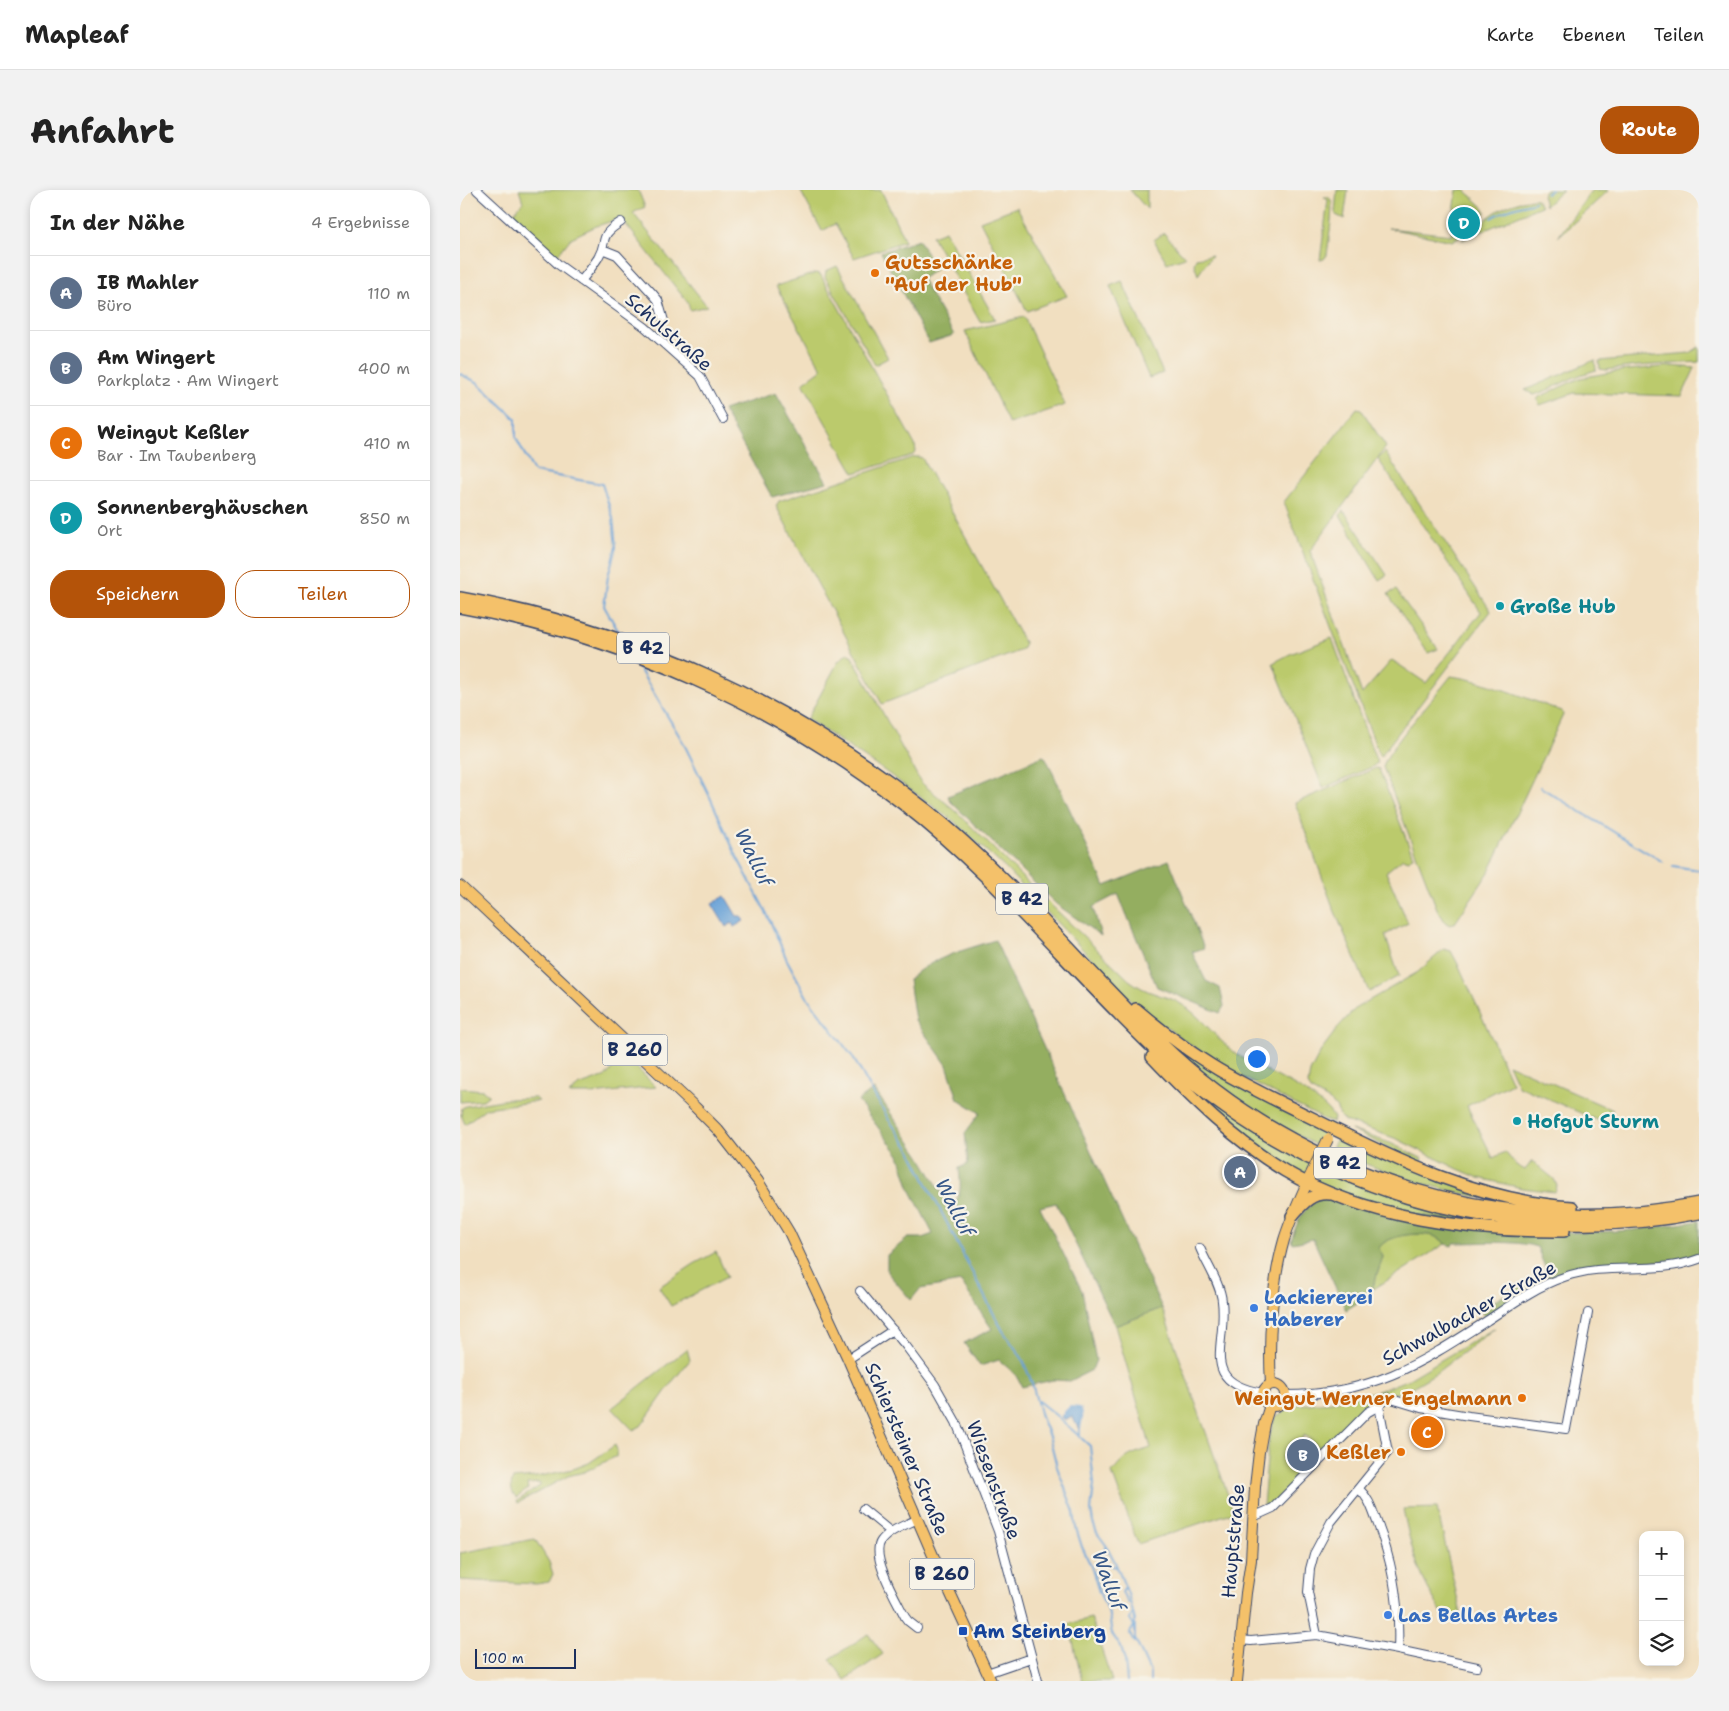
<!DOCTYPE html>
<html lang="de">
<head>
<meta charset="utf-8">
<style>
  body { margin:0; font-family:"Shantell Sans",sans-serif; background:#f2f2f2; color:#222 }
  .controls { position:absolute; right:15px; bottom:15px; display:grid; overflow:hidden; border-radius:10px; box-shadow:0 2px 8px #0003 }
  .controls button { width:45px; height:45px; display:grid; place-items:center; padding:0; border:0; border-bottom:1px solid #e0e0e0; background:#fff; color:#222; font:25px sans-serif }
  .scale { position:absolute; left:15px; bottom:12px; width:101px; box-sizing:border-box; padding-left:5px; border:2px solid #1b2f5e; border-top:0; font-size:14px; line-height:18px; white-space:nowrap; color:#1b2f5e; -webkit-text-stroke:4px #f7f3e8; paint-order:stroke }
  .you { position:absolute; left:796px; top:868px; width:18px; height:18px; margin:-12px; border:4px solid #fff; border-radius:50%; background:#1a73e8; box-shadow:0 0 0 8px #1a73e833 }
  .badge { display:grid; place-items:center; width:32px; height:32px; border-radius:50%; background:#b45309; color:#fff; font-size:16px; font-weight:700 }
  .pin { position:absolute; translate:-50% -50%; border:2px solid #fff; box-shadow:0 1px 5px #0006 }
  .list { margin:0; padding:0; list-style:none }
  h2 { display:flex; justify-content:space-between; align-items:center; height:65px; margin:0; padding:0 20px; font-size:21px }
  h2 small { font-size:16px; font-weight:400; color:#767676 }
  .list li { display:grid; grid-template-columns:32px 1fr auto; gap:15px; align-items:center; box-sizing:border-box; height:75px; padding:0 20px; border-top:1px solid #e0e0e0 }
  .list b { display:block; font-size:19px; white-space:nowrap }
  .list p { margin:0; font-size:16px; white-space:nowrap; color:#767676 }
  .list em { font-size:16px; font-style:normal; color:#767676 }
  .actions { display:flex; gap:10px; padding:15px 20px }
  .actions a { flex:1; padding:11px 0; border:1px solid #b45309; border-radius:20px; text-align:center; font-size:18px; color:#b45309 }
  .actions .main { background:#b45309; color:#fff }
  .icon { flex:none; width:28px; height:28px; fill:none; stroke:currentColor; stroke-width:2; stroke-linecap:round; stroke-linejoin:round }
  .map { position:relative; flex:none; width:1239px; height:1491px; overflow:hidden; border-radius:20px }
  header { display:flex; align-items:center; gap:30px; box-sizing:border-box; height:70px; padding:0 25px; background:#fff; border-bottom:1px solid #e0e0e0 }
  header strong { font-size:24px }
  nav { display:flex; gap:28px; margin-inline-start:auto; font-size:18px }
  .intro { display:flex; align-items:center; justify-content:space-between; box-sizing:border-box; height:120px; padding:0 30px }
  h1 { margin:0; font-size:35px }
  .button { padding:12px 22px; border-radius:20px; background:#b45309; color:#fff; font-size:18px; font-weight:700 }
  main { display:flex; gap:30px; padding:0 30px }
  aside { flex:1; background:#fff; border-radius:20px; box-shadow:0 2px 8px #0003 }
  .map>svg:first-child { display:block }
</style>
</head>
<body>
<header>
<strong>Mapleaf</strong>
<nav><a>Karte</a><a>Ebenen</a><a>Teilen</a></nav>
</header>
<div class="intro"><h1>Anfahrt</h1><a class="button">Route</a></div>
<main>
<aside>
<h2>In der Nähe<small>4 Ergebnisse</small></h2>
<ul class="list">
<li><span class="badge" style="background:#5c6f8a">A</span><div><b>IB Mahler</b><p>Büro</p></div><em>110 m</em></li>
<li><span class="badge" style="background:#5c6f8a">B</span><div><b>Am Wingert</b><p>Parkplatz · Am Wingert</p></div><em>400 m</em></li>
<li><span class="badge" style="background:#e8710a">C</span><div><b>Weingut Keßler</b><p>Bar · Im Taubenberg</p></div><em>410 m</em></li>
<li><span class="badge" style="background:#0f9aa8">D</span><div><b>Sonnenberghäuschen</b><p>Ort</p></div><em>850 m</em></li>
</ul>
<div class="actions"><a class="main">Speichern</a><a>Teilen</a></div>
</aside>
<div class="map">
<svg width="1239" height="1491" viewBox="0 0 1239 1491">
  <rect width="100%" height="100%" fill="#f7f3e8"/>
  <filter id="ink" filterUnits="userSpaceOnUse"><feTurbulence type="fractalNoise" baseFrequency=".02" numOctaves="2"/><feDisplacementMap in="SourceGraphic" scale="10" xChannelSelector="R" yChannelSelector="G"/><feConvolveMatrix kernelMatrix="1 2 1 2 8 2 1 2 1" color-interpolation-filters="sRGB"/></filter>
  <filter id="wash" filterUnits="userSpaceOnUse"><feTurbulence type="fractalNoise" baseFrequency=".0096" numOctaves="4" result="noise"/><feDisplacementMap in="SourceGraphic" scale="20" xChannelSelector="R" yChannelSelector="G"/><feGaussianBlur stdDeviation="1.12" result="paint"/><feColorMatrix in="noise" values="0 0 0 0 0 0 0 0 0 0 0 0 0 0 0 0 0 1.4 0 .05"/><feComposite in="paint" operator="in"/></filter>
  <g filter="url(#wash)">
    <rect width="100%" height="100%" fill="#f1dfc0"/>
    <path fill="#bbca6c" stroke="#6b7c65" d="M 59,0 L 178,0 L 185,17 L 173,23 L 247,116 L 230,120 L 228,113 L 161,28 L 134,37 L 111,48 L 96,67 L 50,27 L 63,12 Z
      M 340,0 L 421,0 L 445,51 L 394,68 L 375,34 L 362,41 Z
      M 670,0 L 687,0 L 687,19 Z
      M 877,0 L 888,0 L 884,29 L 876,25 L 875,22 Z
      M 997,0 L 1005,0 L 1024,18 L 1025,22 C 1019,35 1004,44 992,51 L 928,38 L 991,45 Z
      M 1086,0 L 1103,0 L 1085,16 L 1082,5 Z
      M 1132,0 L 1149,0 L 1098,47 Z
      M 864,7 C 868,7 869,7 871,10 C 874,15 868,57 867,65 L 864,69 L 860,70 L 868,10 Z
      M 1072,9 L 1077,9 L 1081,16 L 1002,50 C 1029,28 1036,15 1072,9 Z
      M 557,17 L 607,106 L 567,121 L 520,31 Z
      M 485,41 L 535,129 L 520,132 L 472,46 Z
      M 704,43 L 725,67 L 707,73 L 694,50 Z
      M 752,65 L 738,85 L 734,74 L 736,68 Z
      M 377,76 L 428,168 L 415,175 L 365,87 L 366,81 Z
      M 356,83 L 361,85 L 363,89 L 455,255 L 456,262 L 453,265 L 394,283 L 343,193 L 362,179 L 316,96 Z
      M 662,91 L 703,183 L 689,188 L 650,96 Z
      M 564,127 L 605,215 L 549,234 L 505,141 Z
      M 1239,157 L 1239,172 L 1178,176 L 1146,180 L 1140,179 L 1139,171 L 1230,163 Z
      M 1135,170 L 1136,180 C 1131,182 1125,183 1120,185 C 1104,191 1091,200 1074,205 L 1065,200 Z
      M 1211,176 L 1235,178 L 1222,206 L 1114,203 L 1080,215 L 1077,210 L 1079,207 L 1120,188 L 1158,181 Z
      M 897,218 L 901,219 L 926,257 L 850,361 L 902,504 L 932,470 L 966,493 L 1021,422 L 918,269 L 925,262 L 1031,421 L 920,567 L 824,312 Z
      M 454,267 L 459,267 L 462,268 L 565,454 L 562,460 L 422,514 L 316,316 L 319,311 Z
      M 884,321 L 927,385 L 919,390 L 880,325 Z
      M 936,400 L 978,459 L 968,463 L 928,404 Z
      M 872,448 L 917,573 L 912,577 L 863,598 L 813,473 L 830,464 Z
      M 387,463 L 391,465 L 400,481 L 460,591 L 464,595 L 497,622 L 562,687 L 669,790 C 677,796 686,801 696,804 C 704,807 714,809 721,814 C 742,826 757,851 778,865 C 802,881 861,904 874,928 L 873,932 L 869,932 L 761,876 L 683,821 L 666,805 L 545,678 L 495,632 L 422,579 L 347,529 L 378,472 Z
      M 991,486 C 1030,491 1066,509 1102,521 L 1103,525 L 1029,682 L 995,733 L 990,735 L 986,733 L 977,719 L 923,577 C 925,562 979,502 991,486 Z
      M 916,578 L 919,579 L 953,666 L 949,670 L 943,668 L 926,682 L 948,733 L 925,745 L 939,786 L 909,802 L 873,717 L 835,613 Z
      M 984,759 L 991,761 L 999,776 L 1052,893 L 1007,916 L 1033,968 L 1045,962 L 1056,975 L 1065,980 L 1072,971 L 1094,989 L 1097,996 L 1095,1002 L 1062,998 L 1019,988 L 998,979 L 937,949 L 885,931 L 880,926 L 876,917 L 870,911 L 852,901 L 848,895 L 850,882 L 862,859 L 880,835 L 896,818 L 958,782 Z
      M 708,852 L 864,940 L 865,945 L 859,957 L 795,921 L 740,880 Z
      M 164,865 L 196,897 L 132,904 L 109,904 L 118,896 L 146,886 Z
      M 704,873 L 851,974 L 846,984 L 841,985 L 795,956 L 741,910 Z
      M 1048,874 L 1153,920 L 1139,931 L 1061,897 L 1059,898 Z
      M 0,898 L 23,900 L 29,905 L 23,910 L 0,912 Z
      M 75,908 L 79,911 L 26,918 L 5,934 L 1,925 L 2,918 L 6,916 L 48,909 Z
      M 891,940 L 930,953 L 963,969 L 961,973 Z
      M 880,948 L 1048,1012 C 987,1002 927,986 872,959 L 876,950 Z
      M 862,979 L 1068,1036 C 1012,1032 955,1028 901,1011 C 886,1006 872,999 858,993 L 857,990 Z
      M 951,1044 C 962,1045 979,1043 985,1054 L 912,1100 L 923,1067 L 918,1058 C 926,1047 939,1046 951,1044 Z
      M 256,1062 L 267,1087 L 211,1116 L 199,1097 L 234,1074 Z
      M 702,1118 L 774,1322 L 678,1354 L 652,1283 C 667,1264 670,1265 691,1258 L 655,1136 Z
      M 1035,1138 L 976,1183 L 949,1199 L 913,1211 L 864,1262 L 845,1245 L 822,1268 L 839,1286 L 811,1315 L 803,1315 L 809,1248 L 815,1227 L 835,1215 L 872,1212 L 921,1200 L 949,1189 Z
      M 227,1159 L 230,1170 L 213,1191 L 181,1236 L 173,1240 L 171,1238 L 152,1218 Z
      M 155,1255 L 157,1260 L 157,1266 L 124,1282 L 108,1286 L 58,1313 L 57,1311 L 80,1296 L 80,1293 L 67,1294 L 68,1299 L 56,1308 C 51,1303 50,1295 53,1289 L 76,1287 L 113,1279 L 129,1273 Z
      M 977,1318 L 1001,1424 L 987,1431 C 976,1413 965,1395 958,1376 C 951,1357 947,1338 943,1319 Z
      M 75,1349 L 89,1372 L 93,1384 L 89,1392 L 76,1394 L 0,1390 L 0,1363 Z
      M 631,1428 L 652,1491 L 622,1491 L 609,1434 Z
      M 408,1444 L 423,1464 L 385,1490 L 370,1469 Z"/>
    <path fill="#94ae60" stroke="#586e5f" d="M 459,50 L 476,79 L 462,89 L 494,145 L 469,153 L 421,62 Z
      M 316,203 L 367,292 L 312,307 L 263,220 Z
      M 583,566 L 586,568 L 645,696 L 709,670 L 744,758 L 732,762 L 746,791 L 760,798 L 764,816 L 760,823 L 697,797 L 658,704 L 633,717 L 641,746 L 596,714 L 490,611 L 488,606 Z
      M 535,750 L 702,1118 L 655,1136 L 596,1013 L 580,1017 L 622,1101 L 636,1170 L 632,1180 L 610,1191 L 593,1190 L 562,1197 L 555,1184 L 539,1170 L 520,1176 L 504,1153 L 532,1139 L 501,1092 L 460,1099 L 451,1110 L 427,1082 L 427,1065 L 448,1048 L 462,1048 L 473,1044 L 450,999 L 439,965 L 398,911 L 414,899 L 460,966 L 489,1015 C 504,1010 500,991 499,978 L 508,974 L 505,943 L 520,923 L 498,909 L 487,875 L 455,830 L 449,790 C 467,769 508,759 535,750 Z
      M 865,1005 L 915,1020 L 1085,1043 L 1138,1042 L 1174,1040 L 1239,1031 L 1239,1063 C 1208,1076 1175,1070 1143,1073 C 1126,1075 1107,1079 1091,1086 C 1070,1094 1044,1114 1025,1126 L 1020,1121 L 1023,1118 L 1086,1080 L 1077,1057 C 1057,1050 1017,1053 994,1053 L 992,1056 L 985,1054 C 976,1038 928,1043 919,1058 L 923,1067 L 910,1105 L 886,1120 L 853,1049 L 833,1053 L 831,1051 C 839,1027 842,1019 865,1005 Z"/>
    <path fill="#67a1d7" stroke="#41689a" d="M 265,706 L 277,726 L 281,726 L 284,731 L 274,737 L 272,733 L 266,737 L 252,714 Z
      M 610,1217 L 620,1218 C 624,1225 622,1230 618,1238 L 612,1226 L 605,1230 L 601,1226 Z"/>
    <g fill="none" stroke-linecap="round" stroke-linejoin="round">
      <path stroke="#67a1d7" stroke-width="2" d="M 1086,4 L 1091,0
        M 1031,28 C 1048,18 1056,17 1075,12
        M 0,184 L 17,192 L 56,229 L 56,248 L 74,282 L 142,294 L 153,328 L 156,357 L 148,386 L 144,416 L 161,446
        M 174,470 L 223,552 L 249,605 L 277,667 L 308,726 L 327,770 L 347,807 L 392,866 L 429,930 L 449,958 L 468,996 L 529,1115 L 543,1141 L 562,1168 L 572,1193 L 581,1227 L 590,1249 L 597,1277 L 614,1322 L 616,1338 L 622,1357 L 631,1376 L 639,1402 L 648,1420 L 652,1444 L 661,1457 L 665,1471 L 667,1491
        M 1080,597 L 1203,672
        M 1213,676 L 1239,680
        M 578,1211 L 598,1227 L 630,1256 L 634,1294 L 631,1320 L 633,1333 L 637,1343 L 646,1355 L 655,1372 L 668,1404 L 675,1430 L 675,1449 L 690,1482 L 690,1491
        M 604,1223 L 610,1217 L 620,1218 C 626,1229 618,1233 620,1245
        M 646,1357 L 643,1372 L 645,1374 L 656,1377
        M 665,1397 L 662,1402 L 668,1413
        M 672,1424 L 670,1430 L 674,1436 L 670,1443 L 672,1449 L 675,1452"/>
    </g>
  </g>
  <g filter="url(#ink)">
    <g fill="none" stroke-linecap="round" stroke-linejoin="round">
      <g stroke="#3b496d" stroke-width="10">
        <path id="minor" d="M 17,0 L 99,75 L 185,137 L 240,186 L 263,229
          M 142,59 L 157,65 L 193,104 L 198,110 L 204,131
          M 121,91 C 127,84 133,76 138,68 C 149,49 137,47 161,32
          M 740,1058 C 747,1075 760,1093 762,1111 C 768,1155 737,1192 803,1203
          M 400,1101 L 446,1156 L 475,1195 L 496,1232 L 538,1341 L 578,1491
          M 393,1166 L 433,1140
          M 825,1205 C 912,1205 958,1175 1028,1130 C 1052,1114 1077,1096 1104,1087 C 1149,1071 1193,1086 1239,1069
          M 899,1299 C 909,1308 912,1319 917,1332 C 933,1373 940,1416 938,1460
          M 403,1319 L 431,1342
          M 793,1327 L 813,1318 L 908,1222 L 919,1216 L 928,1208 L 961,1218 L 1009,1226 L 1106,1239 L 1128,1123
          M 457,1438 L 448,1431 L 445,1427 C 437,1411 410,1366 421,1351 C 429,1340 446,1335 458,1329
          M 857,1445 L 848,1402 L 850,1379 L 854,1364 L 871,1332 L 928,1262 L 919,1216
          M 780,1450 L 791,1451 L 857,1445 L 938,1460 L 1017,1477
          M 527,1483 L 571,1468"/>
      </g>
      <g stroke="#3b496d" stroke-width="12">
        <path id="major" d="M 0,696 L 235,917 L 258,940 L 298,991 L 329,1042 L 388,1169 L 475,1370 L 531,1491
          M803 1205a11 11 0 1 1 22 0a11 11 0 1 1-22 0Z
          M 811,1194 C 808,1150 812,1092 824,1050 C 831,1027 841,1007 850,986
          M 777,1491 L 786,1403 L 791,1370 L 795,1297 L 799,1262 L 804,1234 L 810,1215"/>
      </g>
      <g stroke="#3b496d" stroke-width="14">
        <path id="highway" d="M 0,408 C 171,438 331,512 467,620 C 553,689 622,777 701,853 C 841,989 1048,1052 1239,1013
          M 0,417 C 161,446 314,514 443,614 C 536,686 610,779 695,860 C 839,997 1043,1062 1239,1023
          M 676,819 C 702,841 729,862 759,880 C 790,898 823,914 856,930 C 937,971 1020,1011 1112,1017
          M 692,867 C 732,909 775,951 825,981 C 904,1028 1013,1042 1104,1041
          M 832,1026 C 843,1013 852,1002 870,1004"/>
      </g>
      <use href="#minor" stroke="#fff" stroke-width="8"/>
      <use href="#major" stroke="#f4c16b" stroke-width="10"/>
      <use href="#highway" stroke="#f4c16b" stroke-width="11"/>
      <g stroke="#3b496d" stroke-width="12" stroke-linecap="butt">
        <path id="major-bridge" d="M 851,984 L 868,949"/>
      </g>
      <use href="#major-bridge" stroke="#f4c16b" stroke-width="10"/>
    </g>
  </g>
  <g fill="#e8710a" stroke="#f7f3e8" stroke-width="2">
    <circle cx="415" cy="83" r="5"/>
    <circle cx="1062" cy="1208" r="5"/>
    <circle cx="941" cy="1262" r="5"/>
  </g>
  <g fill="#0f9aa8" stroke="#f7f3e8" stroke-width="2">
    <circle cx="1040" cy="416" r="5"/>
    <circle cx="1057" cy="931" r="5"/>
  </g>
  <g fill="#3f7fe0" stroke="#f7f3e8" stroke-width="2">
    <circle cx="794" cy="1118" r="5"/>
    <circle cx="928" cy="1425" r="5"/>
  </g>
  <rect fill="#1a4fb4" stroke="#f7f3e8" stroke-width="2" x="498" y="1436" width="10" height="10" rx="2.5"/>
  <g text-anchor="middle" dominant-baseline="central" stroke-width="4.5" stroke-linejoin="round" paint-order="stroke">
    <g fill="#f7f3e8" stroke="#5d6a87" stroke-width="1">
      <rect x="157" y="442.5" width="52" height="31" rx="4"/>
      <rect x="536" y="693.5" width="52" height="31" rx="4"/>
      <rect x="142.5" y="844.5" width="65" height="31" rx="4"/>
      <rect x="854" y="957.5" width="52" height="31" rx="4"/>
      <rect x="449.5" y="1368.5" width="65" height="31" rx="4"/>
    </g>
    <g font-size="18" font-weight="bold" fill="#1b2f5e">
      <text x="183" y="458">B 42</text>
      <text x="562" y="709">B 42</text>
      <text x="175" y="860">B 260</text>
      <text x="880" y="973">B 42</text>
      <text x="482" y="1384">B 260</text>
    </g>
    <g font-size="19" font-weight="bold" fill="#c56008" stroke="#f7f3e8" text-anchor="end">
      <text x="425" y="72" text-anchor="start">Gutsschänke<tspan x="425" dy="22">"Auf der Hub"</tspan></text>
      <text x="1052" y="1208">Weingut Werner Engelmann</text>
      <text x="931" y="1262">Keßler</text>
    </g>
    <g font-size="19" fill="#1b2f5e" stroke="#f7f3e8">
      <text transform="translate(209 142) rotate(41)">Schulstraße</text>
      <text transform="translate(1009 1123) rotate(-29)">Schwalbacher Straße</text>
      <text transform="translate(447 1259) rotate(67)">Schiersteiner Straße</text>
      <text transform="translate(534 1290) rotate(70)">Wiesenstraße</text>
      <text transform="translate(773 1351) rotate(-85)">Hauptstraße</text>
    </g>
    <g font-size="19" font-weight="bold" fill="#0d838f" stroke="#f7f3e8" text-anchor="start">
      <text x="1050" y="416">Große Hub</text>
      <text x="1067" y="931">Hofgut Sturm</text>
    </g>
    <g font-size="19" font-weight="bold" fill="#366cbe" stroke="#f7f3e8" text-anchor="start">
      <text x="804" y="1107">Lackiererei<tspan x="804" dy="22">Haberer</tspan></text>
      <text x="938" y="1425">Las Bellas Artes</text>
    </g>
    <g font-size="19" font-weight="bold" fill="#164399" stroke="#f7f3e8" text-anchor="start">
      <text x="513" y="1441">Am Steinberg</text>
    </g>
    <g font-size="20" font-style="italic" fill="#365788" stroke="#f7f3e8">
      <text transform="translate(294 667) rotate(64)">Walluf</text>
      <text transform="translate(495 1017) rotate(63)">Walluf</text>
      <text transform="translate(649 1390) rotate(70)">Walluf</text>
    </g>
  </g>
</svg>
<div class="controls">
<button>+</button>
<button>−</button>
<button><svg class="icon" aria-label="layers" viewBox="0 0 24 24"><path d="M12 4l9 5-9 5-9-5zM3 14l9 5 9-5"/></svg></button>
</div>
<div class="scale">100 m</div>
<div class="you"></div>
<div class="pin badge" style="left:780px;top:982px;background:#5c6f8a">A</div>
<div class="pin badge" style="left:843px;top:1265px;background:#5c6f8a">B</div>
<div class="pin badge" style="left:967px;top:1242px;background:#e8710a">C</div>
<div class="pin badge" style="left:1004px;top:33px;background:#0f9aa8">D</div>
</div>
</main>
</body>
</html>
